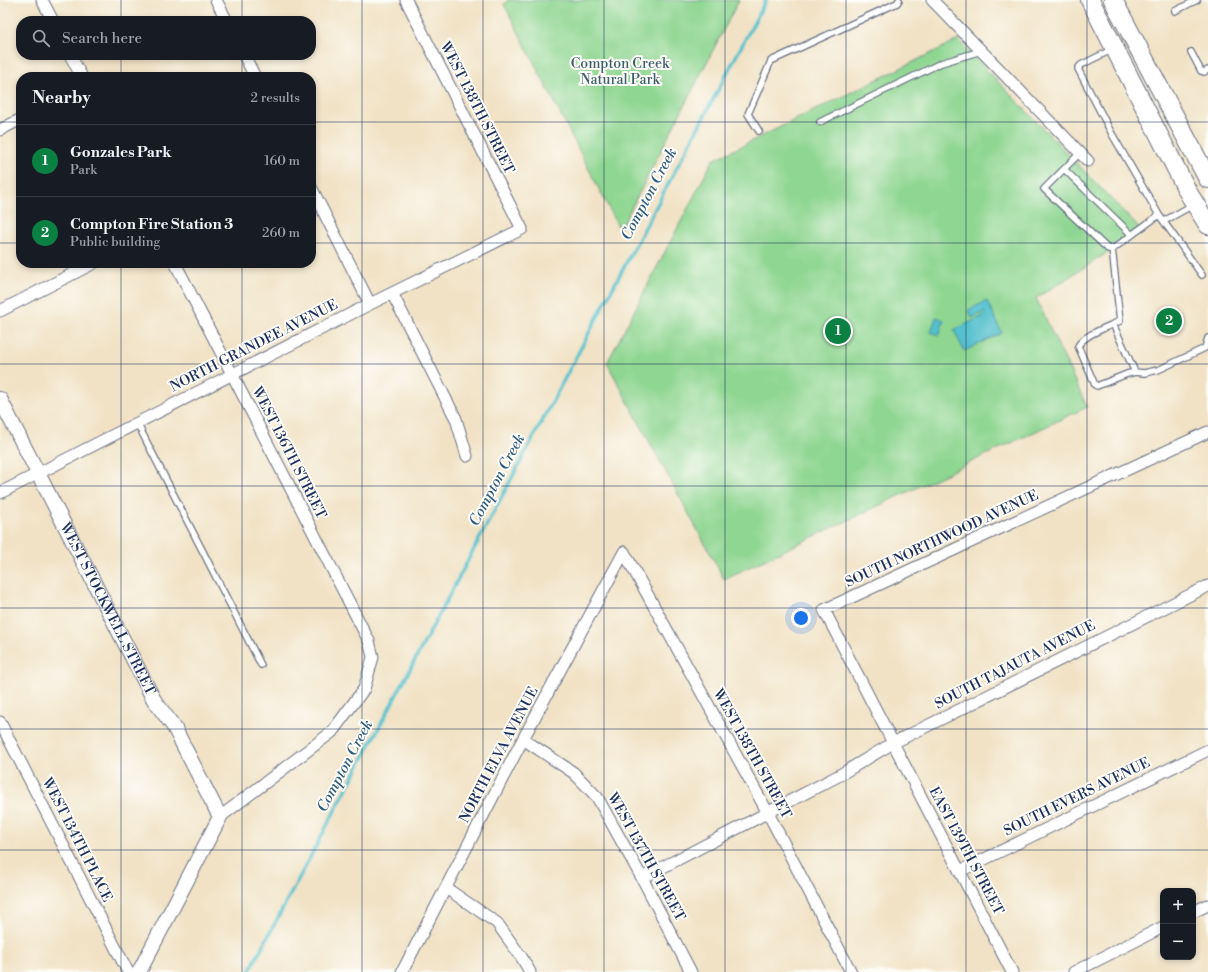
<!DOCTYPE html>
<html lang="en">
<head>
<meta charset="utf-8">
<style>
  body { margin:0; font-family:"Libre Bodoni",serif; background:#242831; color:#f1f3f6 }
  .controls { position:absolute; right:12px; bottom:12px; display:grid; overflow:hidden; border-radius:8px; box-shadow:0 2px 6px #0003 }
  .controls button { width:36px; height:36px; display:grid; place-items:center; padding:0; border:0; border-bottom:1px solid #363941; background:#171b24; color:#f1f3f6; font:20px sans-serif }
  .you { position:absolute; left:801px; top:618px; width:14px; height:14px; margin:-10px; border:3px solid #fff; border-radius:50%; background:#1a73e8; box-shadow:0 0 0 6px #1a73e833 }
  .badge { display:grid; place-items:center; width:26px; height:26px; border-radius:50%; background:#0b8043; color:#fff; font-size:13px; font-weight:700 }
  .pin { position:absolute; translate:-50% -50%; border:2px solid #fff; box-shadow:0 1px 4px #0006 }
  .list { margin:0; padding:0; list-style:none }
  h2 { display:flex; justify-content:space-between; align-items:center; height:52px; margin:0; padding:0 16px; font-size:17px }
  h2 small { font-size:13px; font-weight:400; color:#9ea1a6 }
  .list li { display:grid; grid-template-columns:26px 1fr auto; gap:12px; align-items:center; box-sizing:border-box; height:72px; padding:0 16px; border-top:1px solid #363941 }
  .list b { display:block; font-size:15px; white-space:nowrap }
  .list p { margin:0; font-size:13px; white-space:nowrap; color:#9ea1a6 }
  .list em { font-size:13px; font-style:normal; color:#9ea1a6 }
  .icon { flex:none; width:22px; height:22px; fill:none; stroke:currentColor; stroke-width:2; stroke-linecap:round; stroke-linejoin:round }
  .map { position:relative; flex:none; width:1208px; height:972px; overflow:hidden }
  .search { position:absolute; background:#171b24; box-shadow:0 2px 6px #0003; left:16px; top:16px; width:300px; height:44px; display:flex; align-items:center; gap:10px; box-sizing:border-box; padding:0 14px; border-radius:16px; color:#9ea1a6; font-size:15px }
  .panel { position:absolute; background:#171b24; box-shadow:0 2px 6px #0003; left:16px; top:72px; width:300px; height:196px; border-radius:16px }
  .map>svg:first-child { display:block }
</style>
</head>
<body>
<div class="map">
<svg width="1208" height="972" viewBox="0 0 1208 972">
  <rect width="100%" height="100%" fill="#fdfcf7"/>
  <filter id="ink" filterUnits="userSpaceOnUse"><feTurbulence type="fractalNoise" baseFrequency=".025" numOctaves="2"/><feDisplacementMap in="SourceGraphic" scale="8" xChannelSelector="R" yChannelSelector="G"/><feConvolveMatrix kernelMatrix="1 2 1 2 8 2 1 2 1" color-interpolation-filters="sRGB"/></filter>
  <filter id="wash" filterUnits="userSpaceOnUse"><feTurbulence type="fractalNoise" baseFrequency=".012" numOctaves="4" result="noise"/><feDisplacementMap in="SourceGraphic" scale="16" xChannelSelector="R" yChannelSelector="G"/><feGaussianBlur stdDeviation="0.9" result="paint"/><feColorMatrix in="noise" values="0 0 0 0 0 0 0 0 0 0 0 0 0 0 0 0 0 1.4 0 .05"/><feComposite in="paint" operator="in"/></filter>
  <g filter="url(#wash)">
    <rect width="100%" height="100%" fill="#f1e2c5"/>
    <path fill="#8ed691" stroke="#548278" d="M 508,0 L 739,0 L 620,230 L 504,4 Z
      M 958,40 L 1142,231 L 1036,298 L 1087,407 L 724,579 L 607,363 L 713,160 Z"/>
    <path fill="#54c1ce" stroke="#387896" d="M 987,301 L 1002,333 L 964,351 L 954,330 L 985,315 L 984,312 L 972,318 L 968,310 Z
      M 936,317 L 944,320 L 939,335 L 931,332 Z"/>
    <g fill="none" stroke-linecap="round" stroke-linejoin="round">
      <path stroke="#54c1ce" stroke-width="3.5" d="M 249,972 L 766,0"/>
    </g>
  </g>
  <g filter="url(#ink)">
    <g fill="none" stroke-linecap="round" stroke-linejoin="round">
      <g stroke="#666e82" stroke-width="8">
        <path id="service" d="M 1175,11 L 1197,0
          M 1113,49 L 1081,65 L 1078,69 L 1112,134 L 1159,215
          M 1191,52 L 1201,71 L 1204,72 L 1208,70
          M 820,122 L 941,63 L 981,51
          M 759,131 L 748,114 L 771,61 L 897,3 L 899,0
          M 1080,153 L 1044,189 L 1108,249 L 1114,248 L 1159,215 L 1202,275
          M 1064,169 L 1132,235
          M 1164,221 L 1193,205
          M 1112,248 L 1120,321 C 1108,327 1085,334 1078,346 L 1095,385 L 1097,386 L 1127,374 L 1135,372 L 1144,373 L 1158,370 L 1205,348 L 1208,338
          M 1113,324 L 1135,372
          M 137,423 L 261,665"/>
      </g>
      <g stroke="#666e82" stroke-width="13">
        <path id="minor" d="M 42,0 L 53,21
          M 216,0 L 227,21
          M 932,0 L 1088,161
          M 70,55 L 82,77
          M 244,55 L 255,77
          M 0,130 L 21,119
          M 311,187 L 370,304
          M 175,263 L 369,641 L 373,657 L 364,689 L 332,732 L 220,817
          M 392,293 L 456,419 L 467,456
          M 0,311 L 94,263
          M 0,493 L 370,304 L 522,229 L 406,0
          M 624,552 L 768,813 L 851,972
          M 0,722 L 128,972
          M 523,739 L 574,773 L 597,797 L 642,878 L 691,972
          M 960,871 L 1208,750
          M 642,878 L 838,776 L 893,743 L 1208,586
          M 446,888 L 497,923 L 522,958 L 530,972
          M 1193,912 L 1208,905
          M 402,972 L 523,739 L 624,552
          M 1012,972 L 824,610 L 1208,432
          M 1074,972 L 1163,927"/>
      </g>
      <g stroke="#666e82" stroke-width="16">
        <g id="tertiary">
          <path id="s1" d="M 0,399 L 154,700 L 174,727 L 220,817 L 139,972"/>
        </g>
      </g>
      <g stroke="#666e82" stroke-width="20">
        <path id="primary" d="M 1090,0 L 1189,194 L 1208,225
          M 1113,0 L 1208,179"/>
      </g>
      <use href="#service" stroke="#fff" stroke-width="5.5"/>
      <use href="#minor" stroke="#fff" stroke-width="11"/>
      <use href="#tertiary" stroke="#fff" stroke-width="14"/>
      <use href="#primary" stroke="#fff" stroke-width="18"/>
    </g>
  </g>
  <path fill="none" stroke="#1b2f5e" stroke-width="1" stroke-opacity="0.55" d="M 121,0 L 121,21M 242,0 L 242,21M 362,0 L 362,972M 483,0 L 483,972M 604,0 L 604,972M 725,0 L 725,972M 846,0 L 846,972M 966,0 L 966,972M 1087,0 L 1087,972M 121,55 L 121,77M 242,55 L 242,77M 0,122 L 21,122M 311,122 L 1208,122M 0,243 L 21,243M 311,243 L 1208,243M 121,263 L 121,972M 242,263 L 242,972M 0,364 L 1208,364M 0,486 L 1208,486M 0,608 L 1208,608M 0,729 L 1208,729M 0,850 L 1208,850"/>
  <g text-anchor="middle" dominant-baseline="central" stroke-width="4" stroke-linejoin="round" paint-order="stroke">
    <g font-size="14" fill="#3e616d" stroke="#fdfcf7">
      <text x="620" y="64">Compton Creek<tspan x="620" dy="16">Natural Park</tspan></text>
    </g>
    <g font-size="14" fill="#1b2f5e" stroke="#fdfcf7">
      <text transform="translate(477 108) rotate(63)">WEST 138TH STREET</text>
      <text transform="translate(254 346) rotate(-27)">NORTH GRANDEE AVENUE</text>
      <text transform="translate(289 453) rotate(63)">WEST 136TH STREET</text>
      <text transform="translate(942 539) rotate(-25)">SOUTH NORTHWOOD AVENUE</text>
      <text stroke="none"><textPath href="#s1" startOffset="236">WEST STOCKWELL STREET</textPath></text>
      <text transform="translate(1015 665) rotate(-27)">SOUTH TAJAUTA AVENUE</text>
      <text transform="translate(752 754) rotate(61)">WEST 138TH STREET</text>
      <text transform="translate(499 755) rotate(-62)">NORTH ELVA AVENUE</text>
      <text transform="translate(1077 797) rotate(-26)">SOUTH EVERS AVENUE</text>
      <text transform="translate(77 840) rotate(63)">WEST 134TH PLACE</text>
      <text transform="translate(966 851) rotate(62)">EAST 139TH STREET</text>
      <text transform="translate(646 857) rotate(61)">WEST 137TH STREET</text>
    </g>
    <g font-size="15" font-style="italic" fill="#2c5b80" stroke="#fdfcf7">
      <text transform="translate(649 194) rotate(-62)">Compton Creek</text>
      <text transform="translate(497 480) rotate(-62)">Compton Creek</text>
      <text transform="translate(345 766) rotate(-62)">Compton Creek</text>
    </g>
  </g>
</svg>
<div class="controls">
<button>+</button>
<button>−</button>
</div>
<div class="you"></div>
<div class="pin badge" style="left:838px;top:331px">1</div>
<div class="pin badge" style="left:1169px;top:321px">2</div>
<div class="search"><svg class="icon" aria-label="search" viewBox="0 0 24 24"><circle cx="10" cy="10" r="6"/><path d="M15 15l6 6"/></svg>Search here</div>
<section class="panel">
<h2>Nearby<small>2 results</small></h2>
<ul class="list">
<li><span class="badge">1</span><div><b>Gonzales Park</b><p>Park</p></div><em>160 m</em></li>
<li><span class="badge">2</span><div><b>Compton Fire Station 3</b><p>Public building</p></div><em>260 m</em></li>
</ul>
</section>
</div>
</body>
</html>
